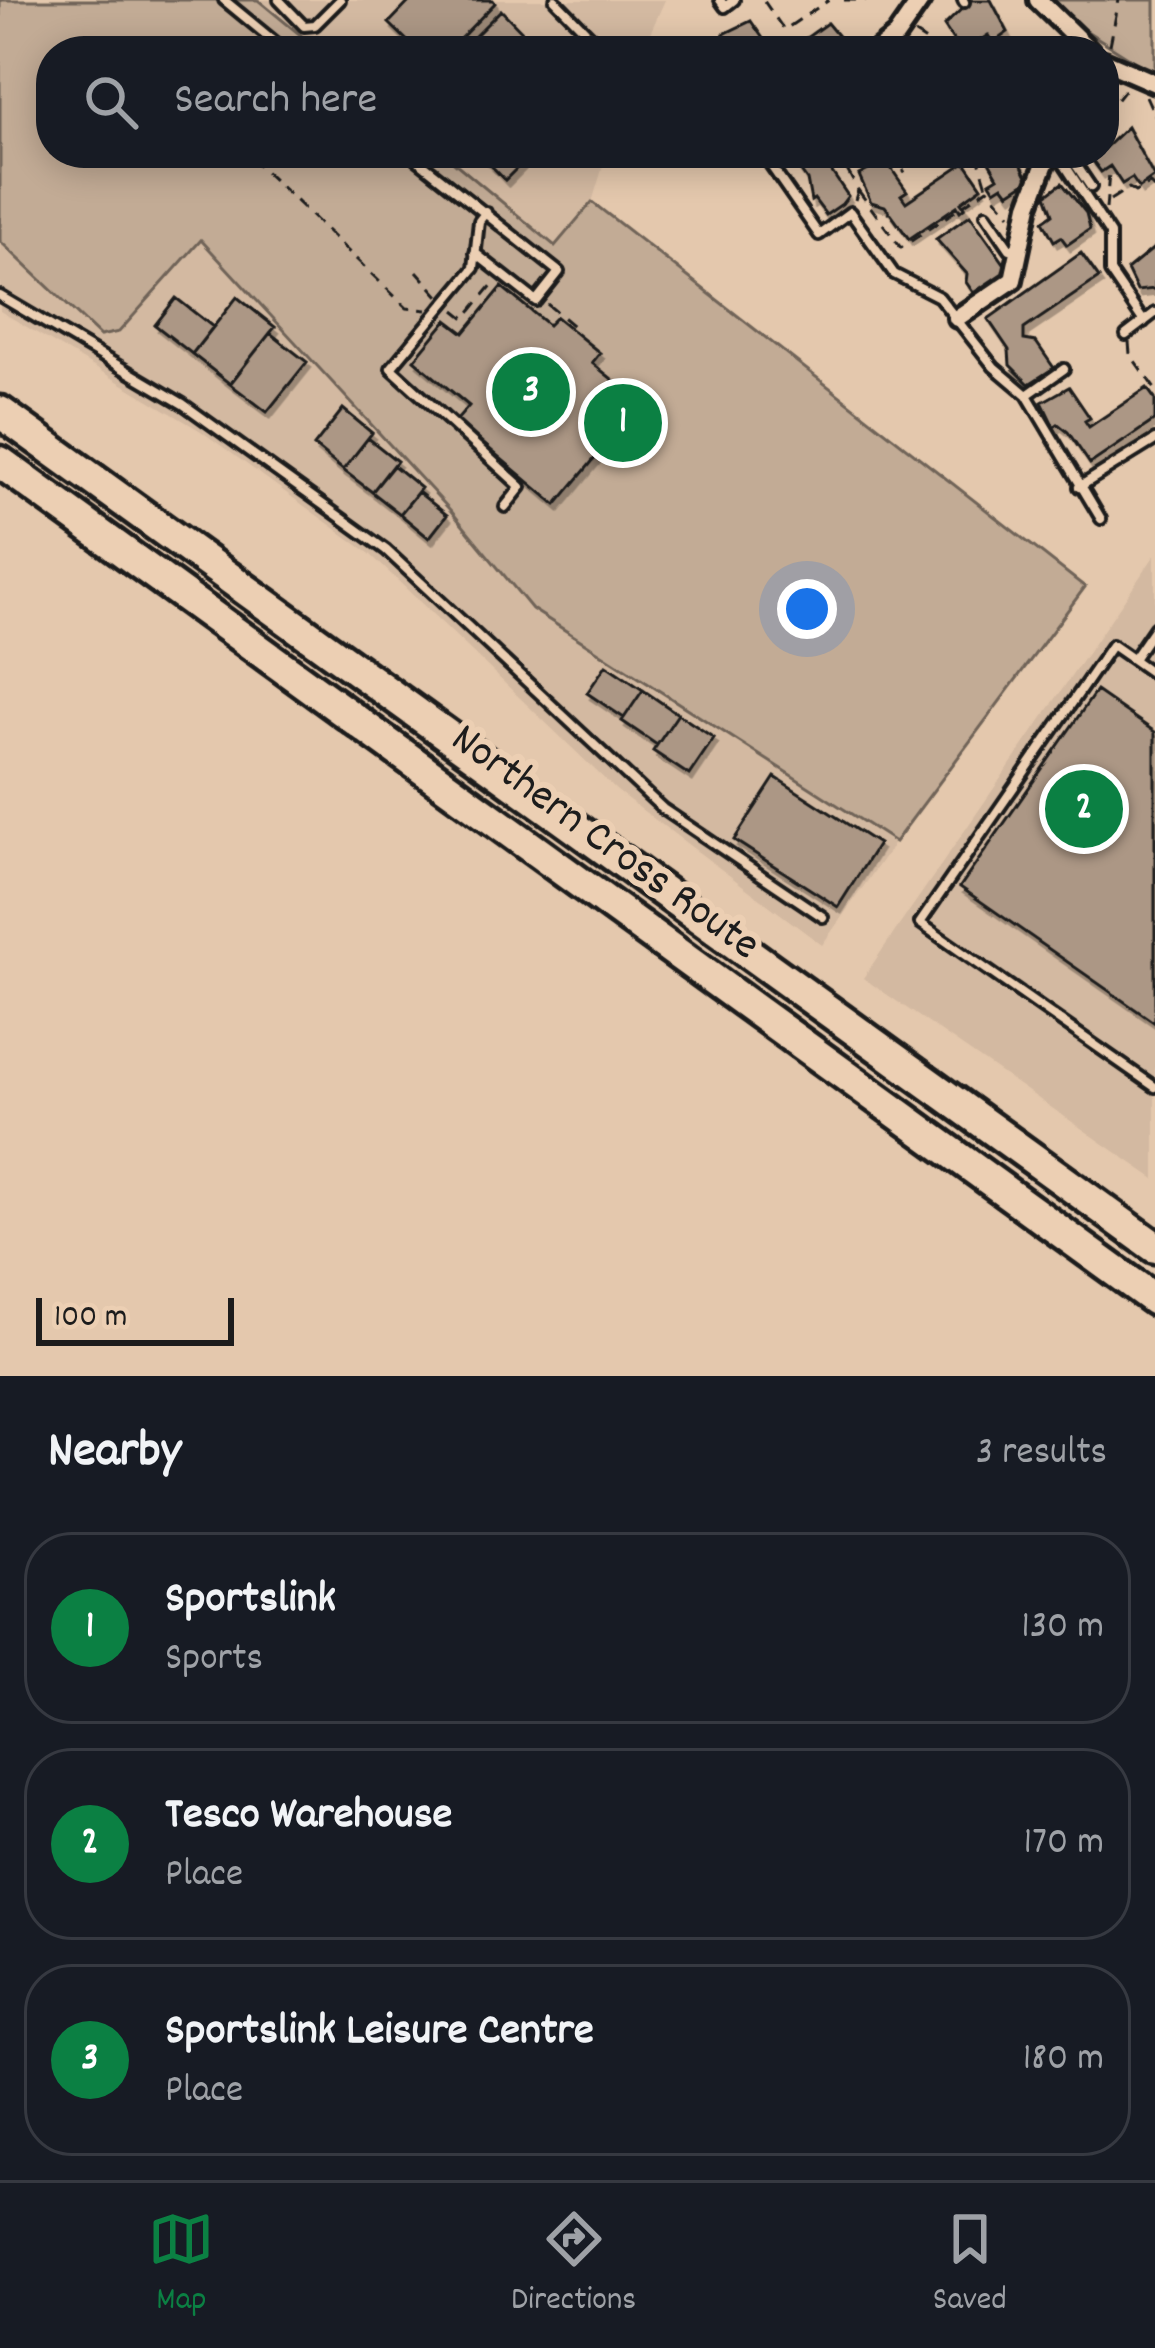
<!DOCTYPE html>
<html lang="en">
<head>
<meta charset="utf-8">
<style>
  body { margin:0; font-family:Dekko,sans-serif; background:#242831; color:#f1f3f6 }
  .scale { position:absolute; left:36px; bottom:30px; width:198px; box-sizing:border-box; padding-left:12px; border:6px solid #1c1c1c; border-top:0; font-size:33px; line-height:42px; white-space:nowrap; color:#1c1c1c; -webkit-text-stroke:9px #eccfb3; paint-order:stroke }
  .you { position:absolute; left:807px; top:609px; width:42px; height:42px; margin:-30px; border:9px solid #fff; border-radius:50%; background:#1a73e8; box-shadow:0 0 0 18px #1a73e833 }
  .badge { display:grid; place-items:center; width:78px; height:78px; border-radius:50%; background:#0b8043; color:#fff; font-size:39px; font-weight:700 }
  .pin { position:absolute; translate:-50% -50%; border:6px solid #fff; box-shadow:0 3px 12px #0006 }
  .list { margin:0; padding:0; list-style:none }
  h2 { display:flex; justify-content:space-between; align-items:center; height:156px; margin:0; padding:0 48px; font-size:51px }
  h2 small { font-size:39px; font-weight:400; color:#9ea1a6 }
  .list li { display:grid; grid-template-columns:78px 1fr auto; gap:36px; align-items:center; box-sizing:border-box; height:192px; margin:0 24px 24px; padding:0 24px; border:3px solid #363941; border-radius:48px }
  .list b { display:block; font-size:45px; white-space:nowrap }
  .list p { margin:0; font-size:39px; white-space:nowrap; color:#9ea1a6 }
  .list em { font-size:39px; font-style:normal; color:#9ea1a6 }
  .icon { flex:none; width:66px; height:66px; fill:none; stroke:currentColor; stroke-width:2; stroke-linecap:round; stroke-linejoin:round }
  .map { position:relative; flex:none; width:1155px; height:1376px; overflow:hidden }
  .search { position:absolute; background:#171b24; box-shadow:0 6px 30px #0003; left:36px; right:36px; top:36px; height:132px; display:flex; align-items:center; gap:30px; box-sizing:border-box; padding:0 42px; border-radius:48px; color:#9ea1a6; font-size:45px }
  .sheet { height:804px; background:#171b24 }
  nav { display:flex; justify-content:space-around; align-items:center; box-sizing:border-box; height:168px; border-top:3px solid #363941; background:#171b24; font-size:33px; color:#9ea1a6 }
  nav a { display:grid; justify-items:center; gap:6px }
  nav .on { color:#0b8043 }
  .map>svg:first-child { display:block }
</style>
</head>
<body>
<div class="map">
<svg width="1155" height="1376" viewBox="0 0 1155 1376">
  <defs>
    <filter id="shadow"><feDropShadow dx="3.5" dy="6" stdDeviation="0" flood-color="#0004"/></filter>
  </defs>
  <rect width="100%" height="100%" fill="#e4c8ad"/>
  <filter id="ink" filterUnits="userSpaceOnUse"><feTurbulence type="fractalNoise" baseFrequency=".00833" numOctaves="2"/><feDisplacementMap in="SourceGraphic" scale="24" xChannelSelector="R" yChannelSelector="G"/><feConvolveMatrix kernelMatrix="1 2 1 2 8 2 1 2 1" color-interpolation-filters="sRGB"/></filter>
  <g filter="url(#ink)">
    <path fill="#d3b9a1" d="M 258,0 L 665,0 L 642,51 L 320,51 Z
      M 443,153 L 607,153 L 592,202 L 556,247 Z
      M 200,239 L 451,511 L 532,609 L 895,842 L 822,945 L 617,791 L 369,553 L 201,431 L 0,311 L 0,241 L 100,335 Z
      M 1155,555 L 1155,1179 L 863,978 Z"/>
    <path fill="#c2ab95" stroke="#6f6458" stroke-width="3" d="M 0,0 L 258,0 L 320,51 L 51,51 L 51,153 L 443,153 L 555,246 L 592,202 L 1085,587 L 895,842 L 532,609 L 451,511 L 201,240 L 119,332 L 100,336 L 0,241 Z
      M 1050,0 L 1155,0 L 1155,74 L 1066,18 Z"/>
    <path fill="#ac9785" stroke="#1c1c1c" stroke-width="3" filter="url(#shadow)" d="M 411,0 L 493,0 L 495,3 L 448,51 L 418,51 L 389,23 Z
      M 991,0 L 1008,32 L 993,43 L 988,35 L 970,47 L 966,41 L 958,47 L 944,26 L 971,0 Z
      M 501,10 L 541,51 L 460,51 Z
      M 751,21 L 771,50 L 770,51 L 734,51 L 724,34 Z
      M 827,23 L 846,46 L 838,51 L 788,51 Z
      M 1127,127 L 1154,177 L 1139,188 L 1132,178 L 1122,184 L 1110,166 L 1101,172 L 1092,160 Z
      M 479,153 L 532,153 L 505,180 Z
      M 788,153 L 831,153 L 818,162 L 822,168 L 827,165 L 848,196 L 842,204 L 826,215 L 814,199 L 811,201 L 807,180 Z
      M 984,153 L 1016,153 L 1029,180 L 1009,193 L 1003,185 L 995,190 L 990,182 L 998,177 Z
      M 886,161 L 907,191 L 901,195 L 906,202 L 965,162 L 982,187 L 961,202 L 965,207 L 960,211 L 957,206 L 909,239 L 885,206 L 871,202 L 859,175 Z
      M 1062,183 L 1086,213 L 1090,229 L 1067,245 L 1061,237 L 1054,241 L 1043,221 L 1053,214 L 1046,195 Z
      M 970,215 L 1011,273 L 977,298 L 966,282 L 967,274 L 936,239 Z
      M 1155,247 L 1155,289 L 1137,291 L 1127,270 Z
      M 1081,253 L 1099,278 L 1024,329 L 1024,340 L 1036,342 L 1054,368 L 1029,384 L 1010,365 L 1009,350 L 988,319 Z
      M 502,287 L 548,325 L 556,317 L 600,353 L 592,363 L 617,383 L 602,401 L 626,421 L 556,505 L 456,421 L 469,406 L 414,360 L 447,320 L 464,333 Z
      M 237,297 L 275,327 L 230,384 L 192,354 Z
      M 176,298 L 213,327 L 192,354 L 155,325 Z
      M 270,333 L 307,362 L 267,412 L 230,384 Z
      M 1069,387 L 1090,418 L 1085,421 L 1089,427 L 1147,388 L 1155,399 L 1155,420 L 1090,464 L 1068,432 L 1058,424 L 1054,427 L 1042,402 Z
      M 343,409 L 372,433 L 343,470 L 314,446 Z
      M 368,438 L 397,461 L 372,492 L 343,470 Z
      M 393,465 L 421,488 L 400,514 L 372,492 Z
      M 418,492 L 447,515 L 429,538 L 400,514 Z
      M 606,665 L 643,690 L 624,718 L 587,693 Z
      M 643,690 L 678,714 L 657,745 L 622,721 Z
      M 1096,691 L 1155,732 L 1155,1023 L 960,887 Z
      M 678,714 L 714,738 L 689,775 L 653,751 Z
      M 775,777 L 878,844 L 838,907 L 734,840 Z"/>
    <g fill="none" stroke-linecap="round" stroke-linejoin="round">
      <g stroke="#1c1c1c" stroke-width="16">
        <path id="lane" d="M 224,0 L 286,51
          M 279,0 L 304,26 L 315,25 L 340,0
          M 555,0 L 604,50
          M 720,0 L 725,7 L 734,0
          M 963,0 L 964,2
          M 409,153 L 559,272 L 536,301 L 475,253
          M 762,153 L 819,235 L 850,212 L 894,274 L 939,297 L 994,367 L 1027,395 L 1101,519
          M 1057,153 L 1110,234 L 1110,272 L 1144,322
          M 1068,153 L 1091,187
          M 486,212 L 479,221 L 474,268 L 391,368 L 521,487 L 505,507
          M 986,214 L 1010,249 L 1020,247
          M 0,296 L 183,404 L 386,550 L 663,809 L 823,917
          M 1126,335 L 1155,313
          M 1027,395 L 1064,369
          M 1079,487 L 1155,440
          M 1133,659 L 1155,627
          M 1155,675 L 1112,645 L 920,923 L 1155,1087"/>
      </g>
      <g stroke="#1c1c1c" stroke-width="26">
        <path id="street" d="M 1038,0 L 1090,51
          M 877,51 L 896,36 L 921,0
          M 1104,61 L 1155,83
          M 957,318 L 1013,280 L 1029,205 L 1049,153"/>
      </g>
      <g stroke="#1c1c1c" stroke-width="39">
        <path id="highway" d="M 0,412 L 1155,1247
          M 0,462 L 1155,1300"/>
      </g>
      <path stroke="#1c1c1c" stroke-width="3" stroke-dasharray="12 9" stroke-linecap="butt" d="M 844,0 L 876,0
        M 764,1 L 784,30 L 829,0
        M 915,34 L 941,51
        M 1110,45 L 1119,0
        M 1146,96 L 1155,116
        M 1104,116 L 1125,89
        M 897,153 L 907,169 L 903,172
        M 977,153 L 987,186
        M 250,157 L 407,308 L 427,310
        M 858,190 L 901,248 L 988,188 L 1010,214
        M 855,200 L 858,190 L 847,170 L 863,153
        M 1110,200 L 1129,188 L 1135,192 L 1150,184 L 1155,189
        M 1106,209 L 1109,173
        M 417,271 L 439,296
        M 547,304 L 578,330
        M 455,310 L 465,318 L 493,284
        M 1129,342 L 1130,354 L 1155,389"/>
      <use href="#lane" stroke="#eccfb3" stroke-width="8"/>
      <use href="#street" stroke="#eccfb3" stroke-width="16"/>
      <use href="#highway" stroke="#eccfb3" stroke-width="30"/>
    </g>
  </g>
  <g text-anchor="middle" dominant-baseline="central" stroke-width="12" stroke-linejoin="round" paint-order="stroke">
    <g font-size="45" fill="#1c1c1c" stroke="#eccfb3">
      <text transform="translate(604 844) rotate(36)">Northern Cross Route</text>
    </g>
  </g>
</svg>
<div class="scale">100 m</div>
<div class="you"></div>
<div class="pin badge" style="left:623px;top:423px">1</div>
<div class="pin badge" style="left:1084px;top:809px">2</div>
<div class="pin badge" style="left:531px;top:392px">3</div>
<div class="search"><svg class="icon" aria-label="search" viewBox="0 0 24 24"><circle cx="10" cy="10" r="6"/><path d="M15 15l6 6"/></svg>Search here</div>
</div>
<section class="sheet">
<h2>Nearby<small>3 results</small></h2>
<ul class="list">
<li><span class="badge">1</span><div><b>Sportslink</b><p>Sports</p></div><em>130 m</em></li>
<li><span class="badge">2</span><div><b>Tesco Warehouse</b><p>Place</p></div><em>170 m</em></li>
<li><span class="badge">3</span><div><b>Sportslink Leisure Centre</b><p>Place</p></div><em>180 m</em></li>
</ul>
</section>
<nav>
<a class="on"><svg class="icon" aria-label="map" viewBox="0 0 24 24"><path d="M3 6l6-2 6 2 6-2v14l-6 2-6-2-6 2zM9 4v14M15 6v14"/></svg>Map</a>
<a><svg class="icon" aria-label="directions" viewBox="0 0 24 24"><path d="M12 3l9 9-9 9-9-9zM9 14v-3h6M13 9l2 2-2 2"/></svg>Directions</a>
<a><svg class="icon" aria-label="saved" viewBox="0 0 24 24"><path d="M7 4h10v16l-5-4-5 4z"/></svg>Saved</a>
</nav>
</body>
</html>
